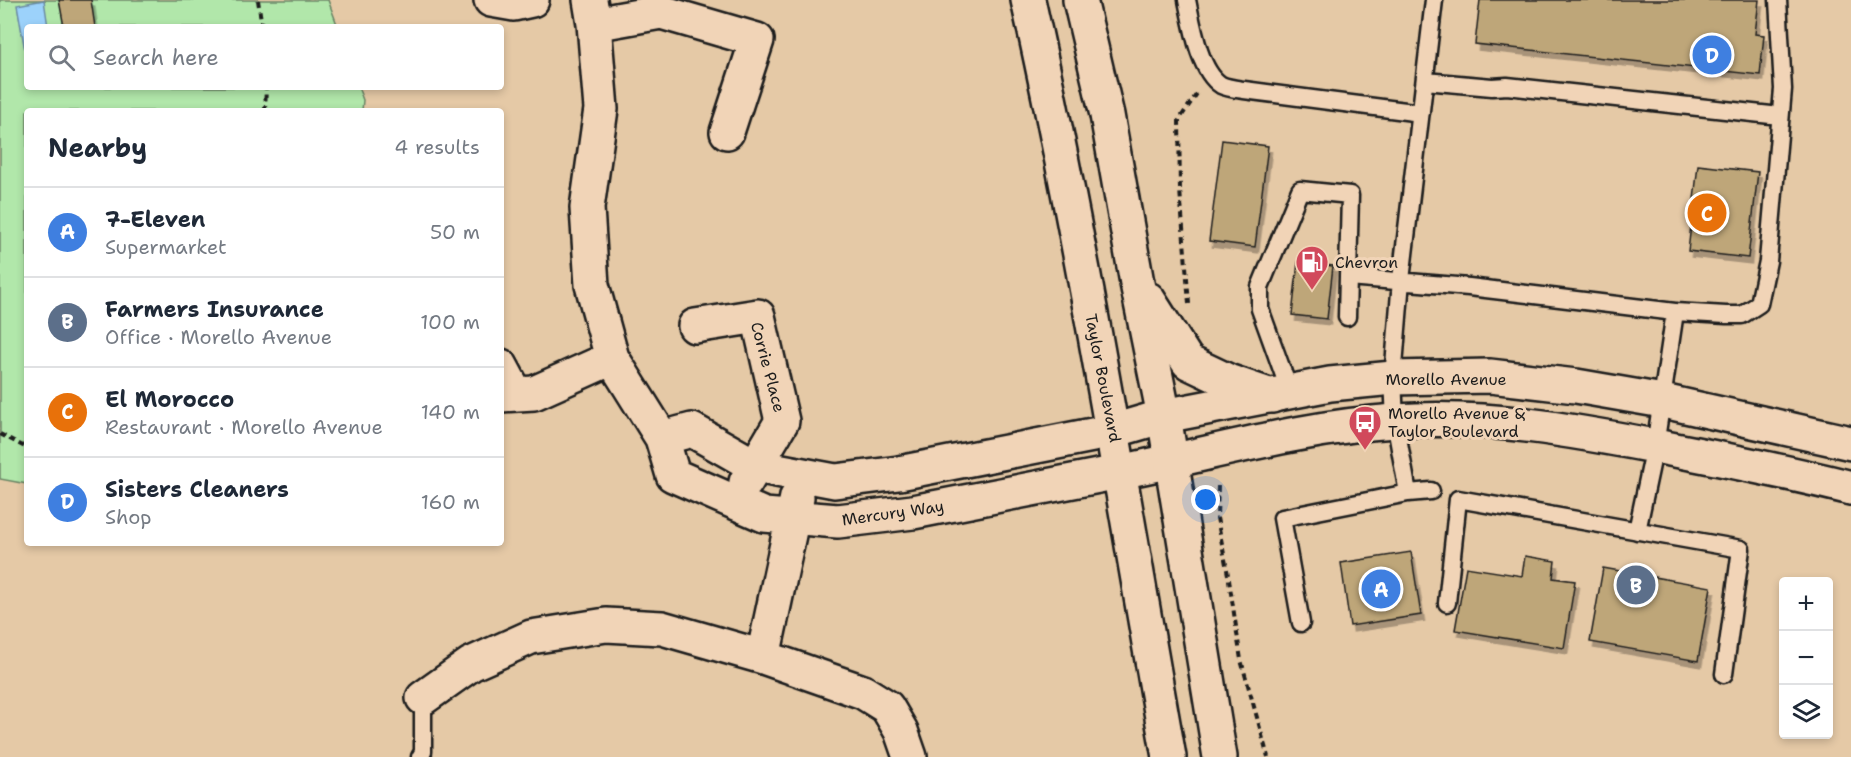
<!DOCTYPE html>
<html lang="en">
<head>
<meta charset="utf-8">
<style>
  body { margin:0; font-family:"Shantell Sans",sans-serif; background:#f6f6f7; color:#1f2937 }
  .controls { position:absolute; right:18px; bottom:18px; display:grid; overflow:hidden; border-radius:6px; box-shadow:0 3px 9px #0003 }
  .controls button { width:54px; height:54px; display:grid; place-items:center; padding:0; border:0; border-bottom:2px solid #e0e1e3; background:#fff; color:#1f2937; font:30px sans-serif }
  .you { position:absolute; left:1206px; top:500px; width:21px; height:21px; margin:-15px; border:4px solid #fff; border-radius:50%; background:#1a73e8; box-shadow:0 0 0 9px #1a73e833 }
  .badge { display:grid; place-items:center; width:39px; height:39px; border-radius:50%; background:#0f766e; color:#fff; font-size:20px; font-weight:700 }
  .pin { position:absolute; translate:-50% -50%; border:3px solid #fff; box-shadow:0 2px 6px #0006 }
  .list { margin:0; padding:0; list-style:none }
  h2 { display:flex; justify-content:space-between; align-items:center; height:78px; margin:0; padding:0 24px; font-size:26px }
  h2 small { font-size:20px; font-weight:400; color:#747a83 }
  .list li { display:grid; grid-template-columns:39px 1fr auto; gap:18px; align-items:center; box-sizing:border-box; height:90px; padding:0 24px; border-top:2px solid #e0e1e3 }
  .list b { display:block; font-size:22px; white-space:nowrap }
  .list p { margin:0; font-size:20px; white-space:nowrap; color:#747a83 }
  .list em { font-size:20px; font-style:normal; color:#747a83 }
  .icon { flex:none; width:33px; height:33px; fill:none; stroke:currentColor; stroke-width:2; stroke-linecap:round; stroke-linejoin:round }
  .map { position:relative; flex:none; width:1851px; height:757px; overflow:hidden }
  .search { position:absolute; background:#fff; box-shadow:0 3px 9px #0003; left:24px; top:24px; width:480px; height:66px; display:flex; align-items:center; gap:15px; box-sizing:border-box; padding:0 21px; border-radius:6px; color:#747a83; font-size:22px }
  .panel { position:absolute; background:#fff; box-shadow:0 3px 9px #0003; left:24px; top:108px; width:480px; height:438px; border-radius:6px }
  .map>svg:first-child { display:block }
</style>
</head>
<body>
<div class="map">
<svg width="1851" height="757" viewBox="0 0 1851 757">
  <defs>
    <filter id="shadow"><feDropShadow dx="3.5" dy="6" stdDeviation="0" flood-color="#0004"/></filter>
  </defs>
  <rect width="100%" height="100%" fill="#e5c9a6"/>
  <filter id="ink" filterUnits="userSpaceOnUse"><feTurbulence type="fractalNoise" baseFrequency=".0167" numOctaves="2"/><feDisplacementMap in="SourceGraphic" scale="12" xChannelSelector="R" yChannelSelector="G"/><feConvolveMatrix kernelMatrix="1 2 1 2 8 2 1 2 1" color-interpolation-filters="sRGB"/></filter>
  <g filter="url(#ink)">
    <path fill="#b1e7aa" stroke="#668263" stroke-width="1.5" d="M 0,0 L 328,0 L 338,27 L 27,27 L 27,87 L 358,87 L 363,100 L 362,111 L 27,111 L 27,484 L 0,479 Z"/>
    <path fill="#9cd2fb" stroke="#6989a2" stroke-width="1.5" d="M 44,0 L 48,27 L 27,27 L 27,62 L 17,5 Z"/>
    <path fill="#bea679" stroke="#1c1c1c" stroke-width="1.5" filter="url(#shadow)" d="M 59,0 L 91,0 L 95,27 L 64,27 Z
      M 1480,0 L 1759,0 L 1755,34 L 1764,35 L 1760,75 L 1475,44 Z
      M 1222,140 L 1268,146 L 1255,247 L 1209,241 Z
      M 1698,165 L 1758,172 L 1748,258 L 1688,251 Z
      M 1298,262 L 1333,266 L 1327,319 L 1292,315 Z
      M 1411,552 L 1421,615 L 1350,626 L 1341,563 Z
      M 1525,556 L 1555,561 L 1553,578 L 1575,581 L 1564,648 L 1455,630 L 1466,567 L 1522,576 Z
      M 1603,568 L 1711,587 L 1698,661 L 1590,642 Z"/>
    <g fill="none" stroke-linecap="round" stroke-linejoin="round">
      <g stroke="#1c1c1c" stroke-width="21">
        <path id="service" d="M 1187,0 C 1192,24 1199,71 1221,85 C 1227,88 1237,89 1244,90 L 1421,113
          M 1425,81 L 1492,87 L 1507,86 L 1780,116
          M 1348,277 L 1469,287 L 1675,312 L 1726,315 L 1742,315 L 1759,304 L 1768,261 L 1783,89 L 1778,0
          M 1290,392 L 1260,309 L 1260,287 L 1300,190 L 1350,195 L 1347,317
          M 1408,493 L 1395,421 L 1393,378 L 1401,280 L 1434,0
          M 1637,531 L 1655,446 L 1675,312
          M 1447,603 L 1458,499 L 1741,549 L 1724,674
          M 1301,623 L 1282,518 L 1408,493 L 1431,491
          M 420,757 L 423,752 L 423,698"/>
      </g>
      <g stroke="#1c1c1c" stroke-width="38">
        <path id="minor" d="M 491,0 L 514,4 L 532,0
          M 590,0 L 594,24 L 601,109 L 587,208 L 592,285 L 612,358 L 662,438 L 673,475 L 764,515 L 838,521 L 913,512 L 1119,472
          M 594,24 L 661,12 L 757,40 L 727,132
          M 695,326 L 758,316 L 782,421 L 746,482
          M 501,366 L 516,394
          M 501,395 L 534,393 L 612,358
          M 662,438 L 692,430 L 755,466 L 835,481 L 899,473 L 1113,431
          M 763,657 L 797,497
          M 423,698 L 471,664 L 531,637 L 606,625 L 662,628 L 763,657 L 863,692 L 887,707 L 901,731 L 910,757"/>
      </g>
      <g stroke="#1c1c1c" stroke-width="38">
        <path id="tertiary" d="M 1113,431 L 1164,416 L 1330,384 L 1393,378 L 1490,376 L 1576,386 L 1663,401 L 1851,443
          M 1119,472 C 1211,454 1302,427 1395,421 C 1486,414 1576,431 1665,448 C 1727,460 1789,472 1851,488"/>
      </g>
      <g stroke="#1c1c1c" stroke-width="38">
        <path id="primary" d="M 1028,0 C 1084,251 1124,504 1169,757
          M 1080,0 L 1107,115 L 1137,283 L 1164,416 L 1220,757
          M 1148,299 L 1188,362 L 1228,381 L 1272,396"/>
      </g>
      <path stroke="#1c1c1c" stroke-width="4" stroke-dasharray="6 4.5" stroke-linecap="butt" d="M 258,0 L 262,27
        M 265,111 L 266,87
        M 1189,304 L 1180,190 L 1179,120 L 1198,92
        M 0,434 L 27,448
        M 1218,486 L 1217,518 L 1229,580 L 1241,660 L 1268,757"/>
      <use href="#service" stroke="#f1d4b7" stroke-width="16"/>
      <use href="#minor" stroke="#f1d4b7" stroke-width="33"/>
      <use href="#tertiary" stroke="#f1d4b7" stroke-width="33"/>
      <use href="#primary" stroke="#f1d4b7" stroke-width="33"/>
    </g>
  </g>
  <defs>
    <g id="fuel-pin" transform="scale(1.725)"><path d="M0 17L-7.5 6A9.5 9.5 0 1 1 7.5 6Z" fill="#d1495b" stroke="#f1d4b7"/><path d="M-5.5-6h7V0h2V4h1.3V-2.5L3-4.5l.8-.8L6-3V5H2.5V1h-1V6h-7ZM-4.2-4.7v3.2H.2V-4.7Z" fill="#fff"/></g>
    <g id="bus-pin" transform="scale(1.725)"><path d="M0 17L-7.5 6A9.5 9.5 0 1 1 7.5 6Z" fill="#d1495b" stroke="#f1d4b7"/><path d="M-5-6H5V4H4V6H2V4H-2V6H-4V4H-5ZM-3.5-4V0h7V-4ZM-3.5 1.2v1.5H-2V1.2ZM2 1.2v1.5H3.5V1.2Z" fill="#fff"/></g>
  </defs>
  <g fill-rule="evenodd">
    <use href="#fuel-pin" x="1312" y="262"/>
    <use href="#bus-pin" x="1365" y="422"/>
  </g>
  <g text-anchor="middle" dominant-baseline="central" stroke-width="6" stroke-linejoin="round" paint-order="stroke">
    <g font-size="16" fill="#1c1c1c" stroke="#f1d4b7" text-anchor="start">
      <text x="1335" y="262">Chevron</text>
      <text x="1388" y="413">Morello Avenue &amp;<tspan x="1388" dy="18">Taylor Boulevard</tspan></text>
    </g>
    <g font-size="16" fill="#1c1c1c" stroke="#f1d4b7">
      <text transform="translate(768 367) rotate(75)">Corrie Place</text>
      <text transform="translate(1103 378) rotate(79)">Taylor Boulevard</text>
      <text x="1446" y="379">Morello Avenue</text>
      <text transform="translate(893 513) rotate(-8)">Mercury Way</text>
    </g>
  </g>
</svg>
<div class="controls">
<button>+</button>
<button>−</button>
<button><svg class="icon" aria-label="layers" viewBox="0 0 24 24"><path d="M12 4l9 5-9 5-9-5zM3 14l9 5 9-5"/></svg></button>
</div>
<div class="you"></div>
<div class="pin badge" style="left:1381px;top:589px;background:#3f7fe0">A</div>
<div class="pin badge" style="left:1636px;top:585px;background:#5c6f8a">B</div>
<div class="pin badge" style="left:1707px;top:213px;background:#e8710a">C</div>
<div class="pin badge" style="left:1712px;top:55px;background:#3f7fe0">D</div>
<div class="search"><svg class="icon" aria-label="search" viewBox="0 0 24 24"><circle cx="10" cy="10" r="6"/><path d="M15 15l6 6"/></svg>Search here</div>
<section class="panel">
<h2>Nearby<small>4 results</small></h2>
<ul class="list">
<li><span class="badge" style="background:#3f7fe0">A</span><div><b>7-Eleven</b><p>Supermarket</p></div><em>50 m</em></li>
<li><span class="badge" style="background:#5c6f8a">B</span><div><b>Farmers Insurance</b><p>Office · Morello Avenue</p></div><em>100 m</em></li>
<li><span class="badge" style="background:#e8710a">C</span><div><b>El Morocco</b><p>Restaurant · Morello Avenue</p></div><em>140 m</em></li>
<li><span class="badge" style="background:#3f7fe0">D</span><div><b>Sisters Cleaners</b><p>Shop</p></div><em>160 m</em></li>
</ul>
</section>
</div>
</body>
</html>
